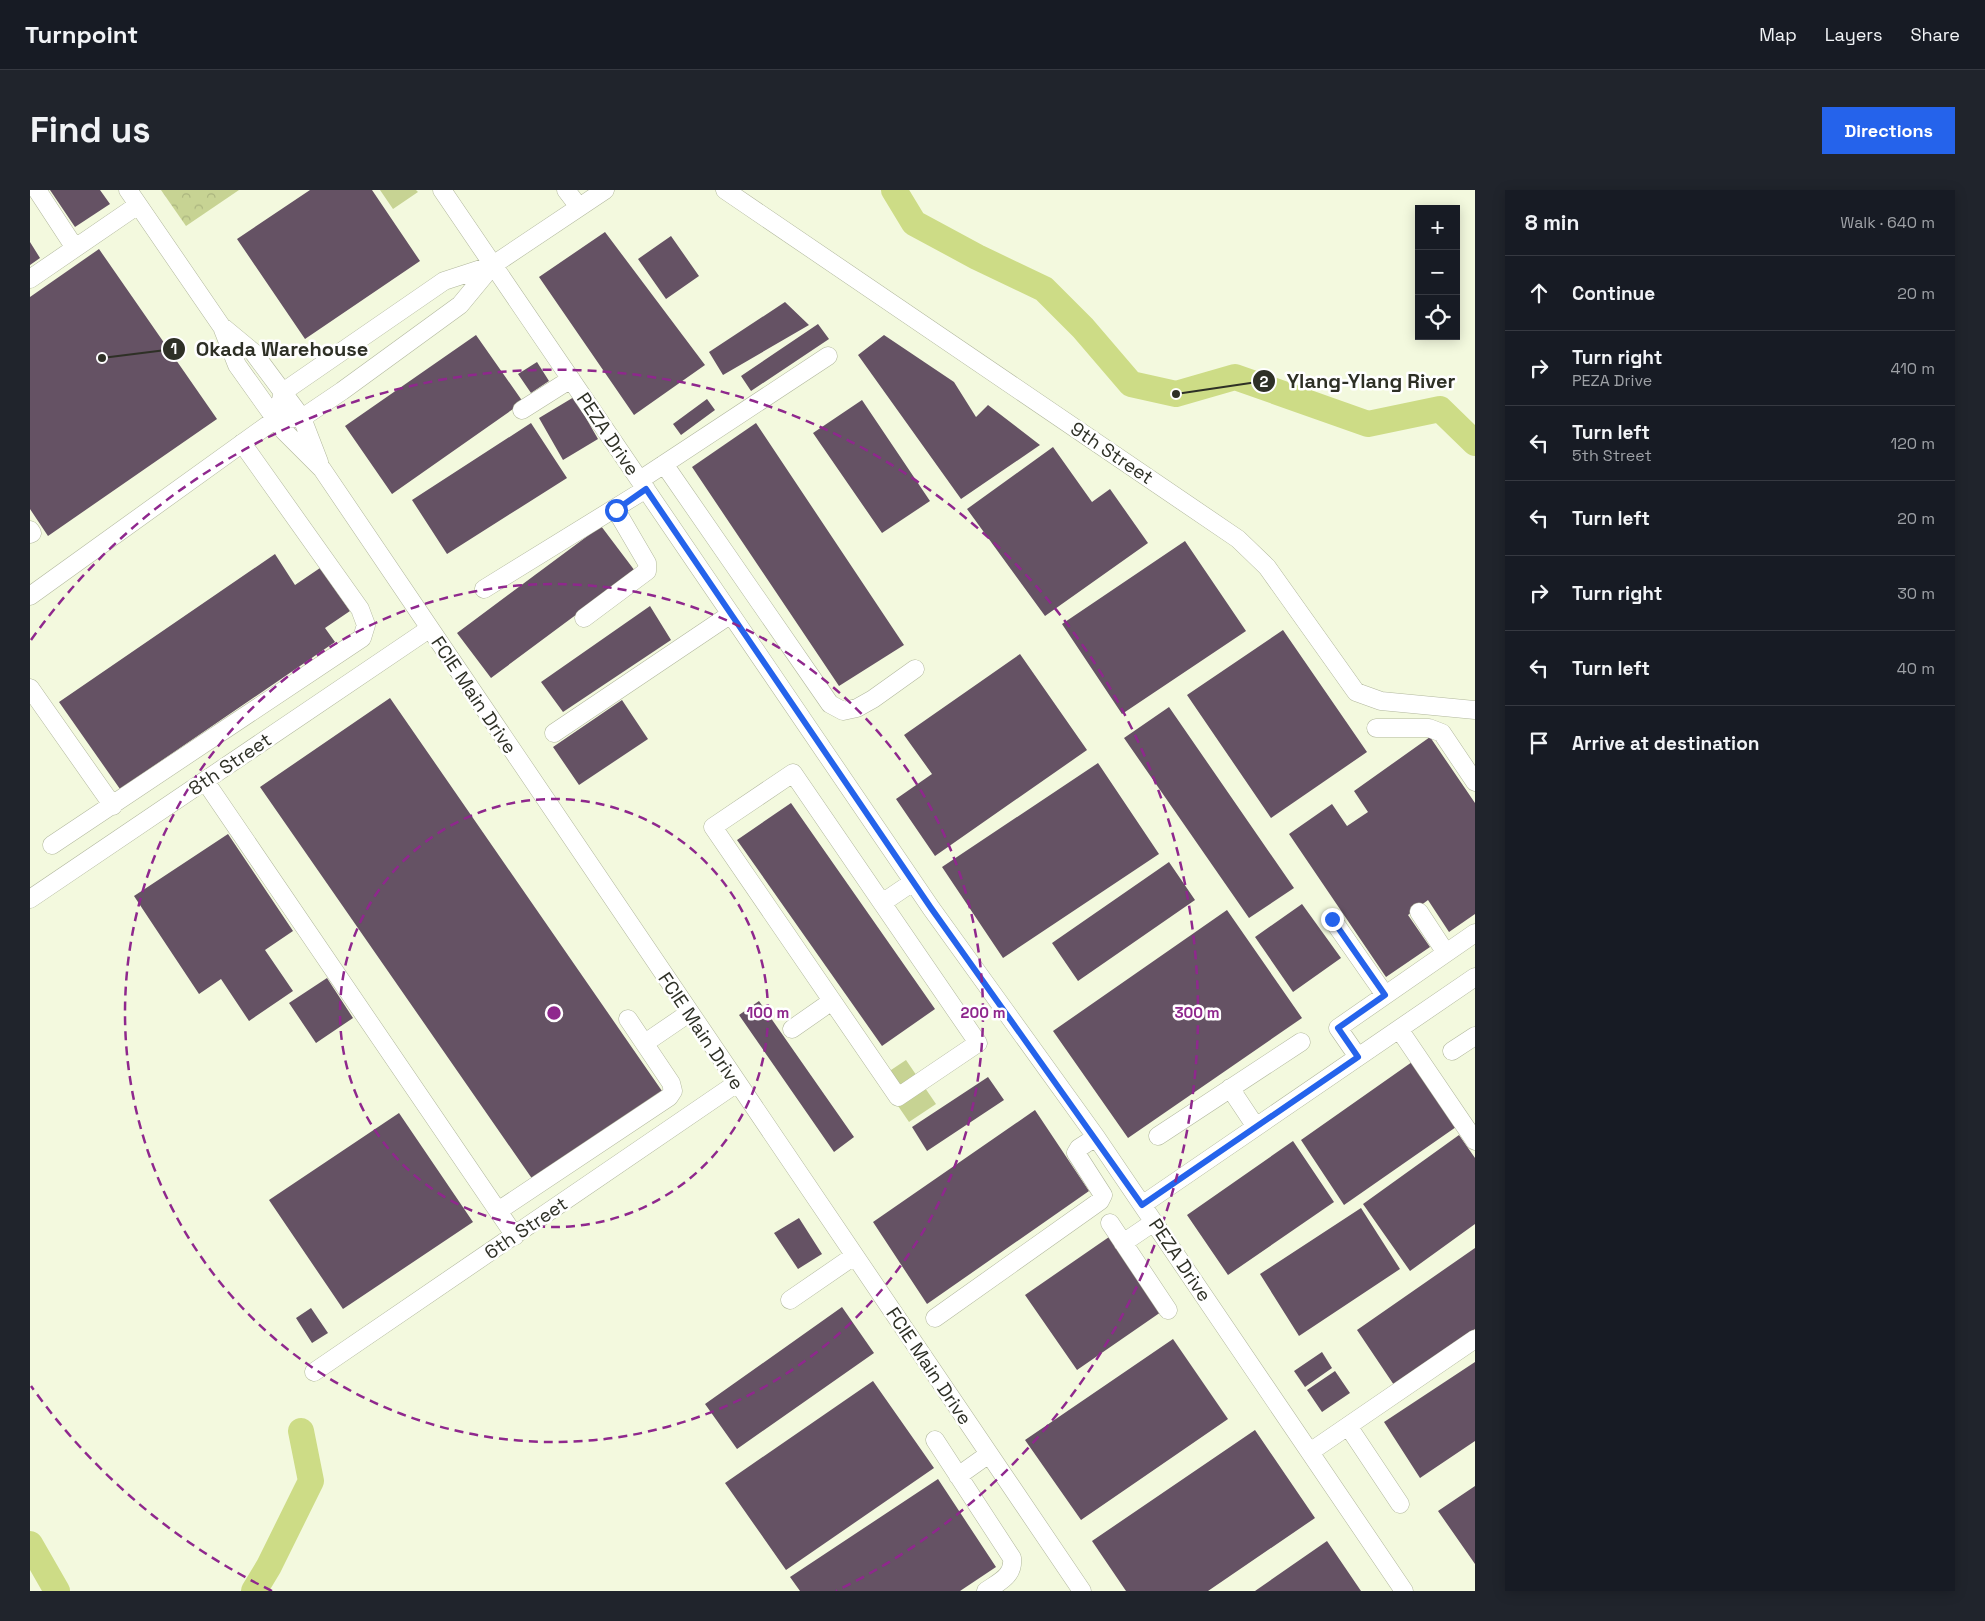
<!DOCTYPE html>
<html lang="en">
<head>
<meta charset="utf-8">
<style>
  body { margin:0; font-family:"Space Grotesk",sans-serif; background:#20242c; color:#f1f3f6 }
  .controls { position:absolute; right:15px; top:15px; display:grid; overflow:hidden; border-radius:0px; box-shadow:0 2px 12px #0003 }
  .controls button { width:45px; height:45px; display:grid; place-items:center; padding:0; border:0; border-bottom:1px solid #363941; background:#171b24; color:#f1f3f6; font:25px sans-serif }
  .stop { position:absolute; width:15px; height:15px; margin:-11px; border:4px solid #2563eb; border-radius:50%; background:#fff }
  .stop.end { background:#2563eb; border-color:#fff; box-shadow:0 1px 5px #0008 }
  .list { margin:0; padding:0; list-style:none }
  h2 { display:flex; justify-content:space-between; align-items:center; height:65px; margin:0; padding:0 20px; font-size:21px }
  h2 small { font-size:16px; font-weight:400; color:#9ea1a6 }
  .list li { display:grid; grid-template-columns:32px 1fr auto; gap:15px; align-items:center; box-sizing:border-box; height:75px; padding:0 20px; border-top:1px solid #363941 }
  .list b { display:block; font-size:19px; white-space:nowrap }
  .list p { margin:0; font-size:16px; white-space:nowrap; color:#9ea1a6 }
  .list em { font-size:16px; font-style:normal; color:#9ea1a6 }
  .icon { flex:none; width:28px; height:28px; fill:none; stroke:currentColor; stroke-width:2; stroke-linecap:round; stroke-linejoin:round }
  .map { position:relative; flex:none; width:1445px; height:1401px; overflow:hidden; border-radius:0px }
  header { display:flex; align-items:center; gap:30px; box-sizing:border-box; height:70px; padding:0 25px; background:#171b24; border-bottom:1px solid #363941 }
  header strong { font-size:24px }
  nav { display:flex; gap:28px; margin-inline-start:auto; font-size:18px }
  .intro { display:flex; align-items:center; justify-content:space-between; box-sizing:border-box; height:120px; padding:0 30px }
  h1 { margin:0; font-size:35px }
  .button { padding:12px 22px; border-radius:0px; background:#2563eb; color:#fff; font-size:18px; font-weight:700 }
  main { display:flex; gap:30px; padding:0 30px }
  aside { flex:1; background:#171b24; border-radius:0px; box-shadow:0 2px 12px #0003 }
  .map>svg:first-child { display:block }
</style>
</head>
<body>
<header>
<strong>Turnpoint</strong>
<nav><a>Map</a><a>Layers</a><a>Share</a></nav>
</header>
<div class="intro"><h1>Find us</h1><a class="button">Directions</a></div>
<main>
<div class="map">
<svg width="1445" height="1401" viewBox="0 0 1445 1401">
  <defs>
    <pattern id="forest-crowns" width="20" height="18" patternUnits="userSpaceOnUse" patternTransform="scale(1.25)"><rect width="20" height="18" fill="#c7d393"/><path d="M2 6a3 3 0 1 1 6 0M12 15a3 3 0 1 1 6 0" fill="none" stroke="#abb57f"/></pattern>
  </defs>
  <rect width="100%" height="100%" fill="#f3f9de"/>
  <path fill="#c7d393" d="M 350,0 L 386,0 L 388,2 L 363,19 Z
    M 876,870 L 906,914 L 879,932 L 849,888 Z"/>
  <path fill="url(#forest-crowns)" d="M 131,0 L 209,0 L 156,36 Z"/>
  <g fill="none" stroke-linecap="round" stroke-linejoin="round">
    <path stroke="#cddc86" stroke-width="26" d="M 864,0 L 884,33 L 947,67 L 1014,99 L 1053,138 L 1101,194 L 1146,204 L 1205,187 L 1338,234 L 1410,219 L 1445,253
      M 0,1354 L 27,1401
      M 224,1401 L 239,1376 L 281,1291 L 271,1241"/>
  </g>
  <path fill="#655264" d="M 20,0 L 70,0 L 80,14 L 45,37 Z
    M 280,0 L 342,0 L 390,71 L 275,149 L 207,49 Z
    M 575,42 L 675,175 L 604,225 L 509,87 Z
    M 641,46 L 669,86 L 636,109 L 608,69 Z
    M 0,52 L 10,68 L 0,75 Z
    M 69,59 L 187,229 L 18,346 L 0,319 L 0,107 Z
    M 755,112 L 779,135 L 693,185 L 679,162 Z
    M 788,134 L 799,149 L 721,201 L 711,186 Z
    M 446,145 L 493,212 L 362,304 L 315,236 Z
    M 854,145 L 924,192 L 946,227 L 958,215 L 1010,255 L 931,309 L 828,165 Z
    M 507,172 L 519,191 L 501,203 L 488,184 Z
    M 544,207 L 568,249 L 533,270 L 509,228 Z
    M 677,209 L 685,220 L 651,245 L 643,234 Z
    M 832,210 L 900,311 L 852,343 L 783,243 Z
    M 501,233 L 537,288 L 417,364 L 382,310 Z
    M 726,233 L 874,455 L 809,496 L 662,277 Z
    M 1023,257 L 1062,312 L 1080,299 L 1118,353 L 1015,426 L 937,319 Z
    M 571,336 L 605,381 L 461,488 L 427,443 Z
    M 1155,351 L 1216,441 L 1092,524 L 1032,434 Z
    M 245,364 L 265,395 L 290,378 L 320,421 L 295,438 L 305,452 L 90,599 L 29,512 Z
    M 620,416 L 641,450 L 533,522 L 511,492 Z
    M 1253,440 L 1337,562 L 1241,628 L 1157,505 Z
    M 990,464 L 1057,560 L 905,666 L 866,609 L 902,584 L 874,545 Z
    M 360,508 L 632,901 L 503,990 L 230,597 Z
    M 592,510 L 618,549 L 549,595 L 523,557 Z
    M 1139,517 L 1264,698 L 1219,728 L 1094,548 Z
    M 1400,547 L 1445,613 L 1445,724 L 1419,742 L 1398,710 L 1378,725 L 1400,757 L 1356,787 L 1259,644 L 1302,614 L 1317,636 L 1338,622 L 1324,601 Z
    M 1068,573 L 1129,664 L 973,768 L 912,677 Z
    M 761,613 L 905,819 L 852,856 L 707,650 Z
    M 198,644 L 263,741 L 235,760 L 263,801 L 219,831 L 191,789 L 169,804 L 104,706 Z
    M 1139,672 L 1165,710 L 1048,791 L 1022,753 Z
    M 1272,714 L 1311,768 L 1263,802 L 1225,747 Z
    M 1197,720 L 1272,828 L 1098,948 L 1023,841 Z
    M 297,788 L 323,828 L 286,853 L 259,813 Z
    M 729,811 L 824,947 L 804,962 L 709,825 Z
    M 1382,872 L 1426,937 L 1314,1015 L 1271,950 Z
    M 958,887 L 974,910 L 897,961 L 882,937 Z
    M 1005,920 L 1059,1001 L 897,1114 L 843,1032 Z
    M 369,923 L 443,1032 L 313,1119 L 239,1010 Z
    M 1429,945 L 1445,968 L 1445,1034 L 1380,1081 L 1333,1014 Z
    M 1263,951 L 1304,1012 L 1198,1085 L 1157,1025 Z
    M 1331,1018 L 1370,1079 L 1269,1146 L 1230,1084 Z
    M 769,1028 L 792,1064 L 768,1079 L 744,1043 Z
    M 1079,1047 L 1131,1122 L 1047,1180 L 995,1105 Z
    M 1445,1058 L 1445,1139 L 1364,1195 L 1327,1140 Z
    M 812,1117 L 844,1163 L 707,1259 L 675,1214 Z
    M 281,1118 L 298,1143 L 282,1153 L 266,1128 Z
    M 1143,1149 L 1198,1229 L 1051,1330 L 995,1250 Z
    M 1292,1162 L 1302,1178 L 1275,1197 L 1264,1181 Z
    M 1445,1172 L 1445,1251 L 1390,1288 L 1354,1232 Z
    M 1305,1181 L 1320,1203 L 1292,1222 L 1277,1200 Z
    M 843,1191 L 904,1278 L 756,1380 L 695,1293 Z
    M 1225,1240 L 1285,1328 L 1178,1401 L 1096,1401 L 1062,1351 Z
    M 908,1289 L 966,1377 L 930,1401 L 770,1401 L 760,1387 Z
    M 1445,1296 L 1445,1374 L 1408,1321 Z
    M 1297,1351 L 1331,1401 L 1225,1401 Z"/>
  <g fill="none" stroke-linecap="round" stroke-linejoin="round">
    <g stroke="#b1b79d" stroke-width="19">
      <path id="minor" d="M 7,0 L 45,58
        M 98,0 L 192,137 L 207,175 L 254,241 L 292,279 L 1052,1401
        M 412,0 L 901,718 L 1066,947 L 1374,1401
        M 536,0 L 549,17
        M 695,0 L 1208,349 L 1237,377 L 1326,502 L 1351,511 L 1445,520
        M 0,89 L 108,15
        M 194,138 L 223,162 L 272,228 L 289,272
        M 492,220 L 541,189
        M 246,229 L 253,202 L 414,91 L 463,75 L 575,0
        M 246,229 L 272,228 L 312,201 L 430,115 L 463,75
        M 634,274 L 800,514 L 813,521 L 827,518 L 843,509 L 885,479
        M 610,290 L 798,166
        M 0,340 L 2,343 L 0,344
        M 454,399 L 616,299
        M 0,406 L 246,229
        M 554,428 L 617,381 L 617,373 L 586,320
        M 0,498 L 83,616
        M 1346,538 L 1399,538 L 1412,543 L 1445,592
        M 524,543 L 701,424
        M 763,583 L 948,853 L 868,907 L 683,637 Z
        M 175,591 L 485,1046
        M 22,655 L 332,448 L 336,435 L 330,419 L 212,253
        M 0,709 L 399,439
        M 852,713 L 883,692
        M 1389,722 L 1416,763
        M 1302,729 L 1355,805
        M 762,839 L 802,811
        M 1369,839 L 1445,951
        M 615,853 L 659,823
        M 1422,861 L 1445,846
        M 1328,867 L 1308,838 L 1445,743
        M 1200,898 L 1226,937
        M 1128,946 L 1271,852
        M 1112,1015 L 1445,787
        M 468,1021 L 639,907 L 643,901 L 641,893 L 598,829
        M 1080,1033 L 1138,1120
        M 1093,1053 L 1124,1032
        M 760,1110 L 824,1066
        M 905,1128 L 1070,1011 L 1073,1005 L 1046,963 L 1049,958 L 1066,947
        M 284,1182 L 707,893
        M 1318,1236 L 1370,1314
        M 905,1250 L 982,1368 C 984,1386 969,1392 956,1401
        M 1280,1262 L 1445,1149
        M 928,1286 L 959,1264"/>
    </g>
    <use href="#minor" stroke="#fff" stroke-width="18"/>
  </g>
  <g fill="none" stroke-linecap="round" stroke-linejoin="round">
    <path stroke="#2563eb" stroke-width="6" d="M 586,320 L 616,299 L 901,718 L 1112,1015 L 1328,867 L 1308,838 L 1355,805 L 1302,729"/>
  </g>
  <g fill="none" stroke="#8f288d" stroke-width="2.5" stroke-dasharray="9 6">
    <circle cx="524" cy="823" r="214"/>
    <circle cx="524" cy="823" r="429"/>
    <path d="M242 1401A643 643 0 0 1 1 1196M1 450A643 643 0 1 1 806 1401"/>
  </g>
  <g text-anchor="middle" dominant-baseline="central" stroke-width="5" stroke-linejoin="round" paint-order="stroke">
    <g font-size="19" fill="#2e3026" stroke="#fff">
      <text transform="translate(578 244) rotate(56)">PEZA Drive</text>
      <text transform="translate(1082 263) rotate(34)">9th Street</text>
      <text transform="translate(444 505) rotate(56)">FCIE Main Drive</text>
      <text transform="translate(200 574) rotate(-34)">8th Street</text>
      <text transform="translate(671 841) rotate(56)">FCIE Main Drive</text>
      <text transform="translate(496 1038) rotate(-34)">6th Street</text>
      <text transform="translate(1150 1070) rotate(56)">PEZA Drive</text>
      <text transform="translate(899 1176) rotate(56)">FCIE Main Drive</text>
    </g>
  </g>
  <circle cx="524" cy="823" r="8" fill="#8f288d" stroke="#fff" stroke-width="2.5"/>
  <g font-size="15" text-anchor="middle" font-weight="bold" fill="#8f288d" stroke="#fff" stroke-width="5" stroke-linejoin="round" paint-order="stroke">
    <text x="738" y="828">100 m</text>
    <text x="953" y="828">200 m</text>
    <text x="1167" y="828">300 m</text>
  </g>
  <path fill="none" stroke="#2e3026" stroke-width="2" d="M72 168L144 159M1146 204L1234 191"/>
  <g fill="#2e3026" stroke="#fff" stroke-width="2">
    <circle cx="72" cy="168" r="5"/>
    <circle cx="1146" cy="204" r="5"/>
    <circle cx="144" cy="159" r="12"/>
    <circle cx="1234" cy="191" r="12"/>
  </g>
  <g font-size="15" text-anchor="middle" font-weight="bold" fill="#fff">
    <text x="144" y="164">1</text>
    <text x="1234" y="197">2</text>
  </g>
  <g font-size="20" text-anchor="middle" font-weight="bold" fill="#2e3026" stroke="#fff" stroke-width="5" stroke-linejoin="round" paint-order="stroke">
    <text x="252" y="166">Okada Warehouse</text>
    <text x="1341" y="198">Ylang-Ylang River</text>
  </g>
</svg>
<div class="controls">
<button>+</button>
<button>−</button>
<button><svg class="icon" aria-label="locate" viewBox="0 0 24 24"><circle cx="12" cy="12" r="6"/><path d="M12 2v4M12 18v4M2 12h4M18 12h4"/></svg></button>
</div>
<div class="stop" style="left:586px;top:320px"></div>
<div class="stop end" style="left:1302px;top:729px"></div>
</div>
<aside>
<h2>8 min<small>Walk · 640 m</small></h2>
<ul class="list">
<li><svg class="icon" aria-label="ahead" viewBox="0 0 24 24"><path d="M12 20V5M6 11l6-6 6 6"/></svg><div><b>Continue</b></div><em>20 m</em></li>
<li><svg class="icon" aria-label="right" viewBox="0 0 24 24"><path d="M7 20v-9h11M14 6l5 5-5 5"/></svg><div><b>Turn right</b><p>PEZA Drive</p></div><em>410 m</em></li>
<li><svg class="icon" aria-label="left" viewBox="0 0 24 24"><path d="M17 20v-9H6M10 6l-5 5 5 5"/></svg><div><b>Turn left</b><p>5th Street</p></div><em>120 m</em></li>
<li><svg class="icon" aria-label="left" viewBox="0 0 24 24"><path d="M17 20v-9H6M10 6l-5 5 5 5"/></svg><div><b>Turn left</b></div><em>20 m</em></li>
<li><svg class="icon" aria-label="right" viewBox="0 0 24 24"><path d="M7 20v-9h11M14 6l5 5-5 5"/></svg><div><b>Turn right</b></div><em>30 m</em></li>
<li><svg class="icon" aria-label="left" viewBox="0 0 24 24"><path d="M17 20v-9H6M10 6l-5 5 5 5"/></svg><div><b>Turn left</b></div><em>40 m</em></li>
<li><svg class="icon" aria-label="arrive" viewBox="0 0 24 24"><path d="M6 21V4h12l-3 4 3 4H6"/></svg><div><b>Arrive at destination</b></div></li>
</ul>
</aside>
</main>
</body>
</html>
